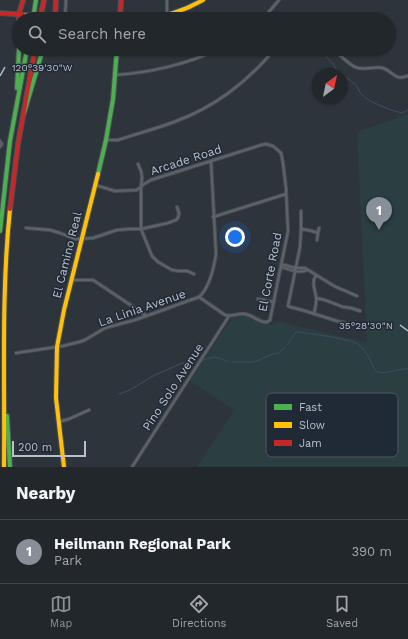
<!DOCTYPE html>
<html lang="en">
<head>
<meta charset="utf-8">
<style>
  body { margin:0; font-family:"Work Sans",sans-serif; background:#2e3338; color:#f1f3f6 }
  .compass { position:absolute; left:312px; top:68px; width:36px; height:36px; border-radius:50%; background:#22272c; box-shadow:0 1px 3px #0004; rotate:33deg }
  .scale { position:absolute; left:12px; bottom:10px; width:74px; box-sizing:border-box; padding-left:4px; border:2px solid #b9c0cb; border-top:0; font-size:11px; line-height:14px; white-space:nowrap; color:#b9c0cb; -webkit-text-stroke:3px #202a36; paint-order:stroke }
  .you { position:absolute; left:235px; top:237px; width:14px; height:14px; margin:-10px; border:3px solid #fff; border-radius:50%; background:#1a73e8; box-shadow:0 0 0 6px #1a73e833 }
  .badge { display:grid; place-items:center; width:26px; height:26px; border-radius:50%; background:#888f99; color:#fff; font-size:13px; font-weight:700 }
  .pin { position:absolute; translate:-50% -33px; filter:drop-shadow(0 1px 2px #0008) }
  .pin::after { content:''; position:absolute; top:21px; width:14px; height:12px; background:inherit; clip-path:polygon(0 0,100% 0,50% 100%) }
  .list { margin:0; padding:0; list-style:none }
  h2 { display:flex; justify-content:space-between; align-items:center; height:52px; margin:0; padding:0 16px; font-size:17px }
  h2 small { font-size:13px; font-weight:400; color:#a2a5a9 }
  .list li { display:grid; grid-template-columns:26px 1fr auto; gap:12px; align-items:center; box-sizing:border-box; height:64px; padding:0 16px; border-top:1px solid #3f4448 }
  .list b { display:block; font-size:15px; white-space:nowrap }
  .list p { margin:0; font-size:13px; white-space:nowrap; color:#a2a5a9 }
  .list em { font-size:13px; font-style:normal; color:#a2a5a9 }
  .icon { flex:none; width:22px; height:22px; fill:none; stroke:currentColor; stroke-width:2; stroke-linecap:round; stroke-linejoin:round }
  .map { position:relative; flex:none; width:408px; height:467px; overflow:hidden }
  .search { position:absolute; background:#22272c; box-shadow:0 1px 3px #0004; left:12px; right:12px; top:12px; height:44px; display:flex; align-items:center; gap:10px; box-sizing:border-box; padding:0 14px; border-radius:22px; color:#a2a5a9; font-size:15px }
  .sheet { height:116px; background:#22272c }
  nav { display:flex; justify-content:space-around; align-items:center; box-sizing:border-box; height:56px; border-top:1px solid #3f4448; background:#22272c; font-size:11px; color:#a2a5a9 }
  nav a { display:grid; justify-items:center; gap:2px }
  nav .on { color:#888f99 }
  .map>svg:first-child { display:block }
</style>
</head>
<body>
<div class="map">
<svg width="408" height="467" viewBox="0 0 408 467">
  <rect width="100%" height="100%" fill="#2e343b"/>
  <path fill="#2b3e41" d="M 408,114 L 408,467 L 197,467 L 234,410 L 190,381 L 234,314 C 238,313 243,312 247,312 C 256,313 264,321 271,325 L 275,323 L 280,322 L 360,341 L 367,342 L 357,132 Z"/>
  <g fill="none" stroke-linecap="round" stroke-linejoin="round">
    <path stroke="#3d4f65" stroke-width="1" d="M 317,49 L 323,53 L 333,64 L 336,69 L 356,85 L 361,94 L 366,98 L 372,102 L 391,110 L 402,113 L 408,110
      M 287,345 L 296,332 C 307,333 352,339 359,345 C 363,348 368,355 370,360 C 372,364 373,370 378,372 C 385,375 399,368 408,369
      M 203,360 C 217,355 216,357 228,362
      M 232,362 L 252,362 L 257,361 L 270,355 L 278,353 L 285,348
      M 119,394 L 130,390 L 153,376 L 180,364 L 187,362 L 198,362"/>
    <g stroke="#4c5056" stroke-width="4">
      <path id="street" d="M 167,0 L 167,16
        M 65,17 L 66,0
        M 261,19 L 268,13 L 279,0
        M 333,49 C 340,55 347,63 355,67 C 363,71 374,66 383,68 C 394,72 394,81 408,76
        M 115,75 C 148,73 189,64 218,49
        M 106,140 L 118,140 C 136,134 155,129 174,122 C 215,107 246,83 275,49
        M 0,141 L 2,144 L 0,147
        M 138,164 L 141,171 L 142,177 L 141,187 L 141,229 L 152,256 L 158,262 L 172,270 L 179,271 L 187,271 L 194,274
        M 301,211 L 301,229 L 300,247 L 288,306 L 290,307 L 302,310 L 337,321 L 364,327
        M 213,217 L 286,194
        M 26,228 L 50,230 L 60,233 L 75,239 L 93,238 L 117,230 L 130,229 L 141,229 L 168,223 L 176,220 L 178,218 L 179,213 L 177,207
        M 302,229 L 312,231 L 318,233
        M 317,240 L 318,233 L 319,228
        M 281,264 L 295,268 L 305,268 L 334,286 L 357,296
        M 281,267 C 289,269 299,274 307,270
        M 71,280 L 93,280 L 147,316
        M 199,297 C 209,288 214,267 216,254 L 211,161
        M 316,298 L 325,300 L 343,307 L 351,308 L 360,311
        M 258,299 L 274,302
        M 314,314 C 315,308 317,303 316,297 C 315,288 311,283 316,275
        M 16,353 L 63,346 L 79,342 L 85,340 L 105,328 L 135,320 L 199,297 L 225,315 C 232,317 238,313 245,314 C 253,315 259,323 267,322 L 270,320 L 288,231 L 286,188 L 283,163 L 281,153 L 273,146 L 266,144 L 261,145 L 151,180 L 144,184 L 137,190 L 115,191 L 95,185
        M 58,422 L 69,419 L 89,410
        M 132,467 L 229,316"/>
    </g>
    <g stroke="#4c5056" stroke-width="6">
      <path id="fast" d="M 48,16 L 65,16 L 115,19
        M 59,18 L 70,19
        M 33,19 L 36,0
        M 17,88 L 19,49
        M 24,113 L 43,49
        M 98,174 L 106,140 L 113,99 L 117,49
        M 0,231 L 10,141 L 27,49
        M 7,416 L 10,467"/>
    </g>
    <g stroke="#4c5056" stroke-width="6">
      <path id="slow" d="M 143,19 C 165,17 184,11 203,0
        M 4,467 C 5,381 1,295 10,209
        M 64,467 L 56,398 L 57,347 L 64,310 L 98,174"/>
    </g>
    <g stroke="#4c5056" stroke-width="6">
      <path id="jam" d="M 0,13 L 26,15
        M 40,19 L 44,0
        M 55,19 L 56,0
        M 120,19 L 121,0
        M 19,35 L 19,14 L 23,0
        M 10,209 L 18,144 L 35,49"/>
    </g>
    <use href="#street" stroke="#5e6269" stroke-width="2"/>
    <use href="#fast" stroke="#4caf50" stroke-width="4"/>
    <use href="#slow" stroke="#ffc107" stroke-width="4"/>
    <use href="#jam" stroke="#c62828" stroke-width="4"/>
    <g stroke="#4c5056" stroke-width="6" stroke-linecap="butt">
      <path id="slow-bridge" d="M 26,15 L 48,16"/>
    </g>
    <use href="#slow-bridge" stroke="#ffc107" stroke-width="4"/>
  </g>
  <path fill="none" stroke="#b9c0cb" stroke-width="1.5" d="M 0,76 L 5,67M 400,325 L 408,331"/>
  <g text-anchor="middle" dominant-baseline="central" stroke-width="3" stroke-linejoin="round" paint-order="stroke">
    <g font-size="12" fill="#b9c0cb" stroke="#202a36">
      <text transform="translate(186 160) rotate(-18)">Arcade Road</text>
      <text transform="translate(67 255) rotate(-76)">El Camino Real</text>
      <text transform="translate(270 272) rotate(-79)">El Corte Road</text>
      <text transform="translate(142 308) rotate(-19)">La Linia Avenue</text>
      <text transform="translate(173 387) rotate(-57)">Pino Solo Avenue</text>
    </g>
  </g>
  <rect x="266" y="393" width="132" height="64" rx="6" fill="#202a36" stroke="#4e5763" stroke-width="1"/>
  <rect x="274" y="404" width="18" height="6" fill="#4caf50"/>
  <rect x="274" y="422" width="18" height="6" fill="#ffc107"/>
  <rect x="274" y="440" width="18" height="6" fill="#c62828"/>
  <g font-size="11" fill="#b9c0cb">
    <text x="299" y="411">Fast</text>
    <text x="299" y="429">Slow</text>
    <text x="299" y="447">Jam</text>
  </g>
  <g font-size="10" text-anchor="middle" fill="#b9c0cb" stroke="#202a36" stroke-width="3" stroke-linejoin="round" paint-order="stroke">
    <text x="42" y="71">120°39'30"W</text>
    <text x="366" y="329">35°28'30"N</text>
  </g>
</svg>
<svg class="compass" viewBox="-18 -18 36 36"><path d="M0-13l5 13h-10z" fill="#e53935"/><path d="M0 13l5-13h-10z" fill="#a2a5a9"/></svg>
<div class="scale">200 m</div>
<div class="you"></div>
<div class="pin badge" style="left:379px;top:230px">1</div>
<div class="search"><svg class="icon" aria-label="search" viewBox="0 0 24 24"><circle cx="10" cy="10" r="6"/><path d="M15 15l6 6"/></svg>Search here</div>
</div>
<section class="sheet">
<h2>Nearby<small></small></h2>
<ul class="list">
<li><span class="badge">1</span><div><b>Heilmann Regional Park</b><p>Park</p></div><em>390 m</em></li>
</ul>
</section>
<nav>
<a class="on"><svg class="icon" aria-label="map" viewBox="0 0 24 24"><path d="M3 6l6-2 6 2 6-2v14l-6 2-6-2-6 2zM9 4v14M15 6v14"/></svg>Map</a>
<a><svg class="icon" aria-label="directions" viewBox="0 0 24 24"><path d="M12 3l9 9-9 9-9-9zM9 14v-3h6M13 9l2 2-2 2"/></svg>Directions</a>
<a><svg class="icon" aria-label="saved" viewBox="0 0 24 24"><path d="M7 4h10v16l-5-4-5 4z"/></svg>Saved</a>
</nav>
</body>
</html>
